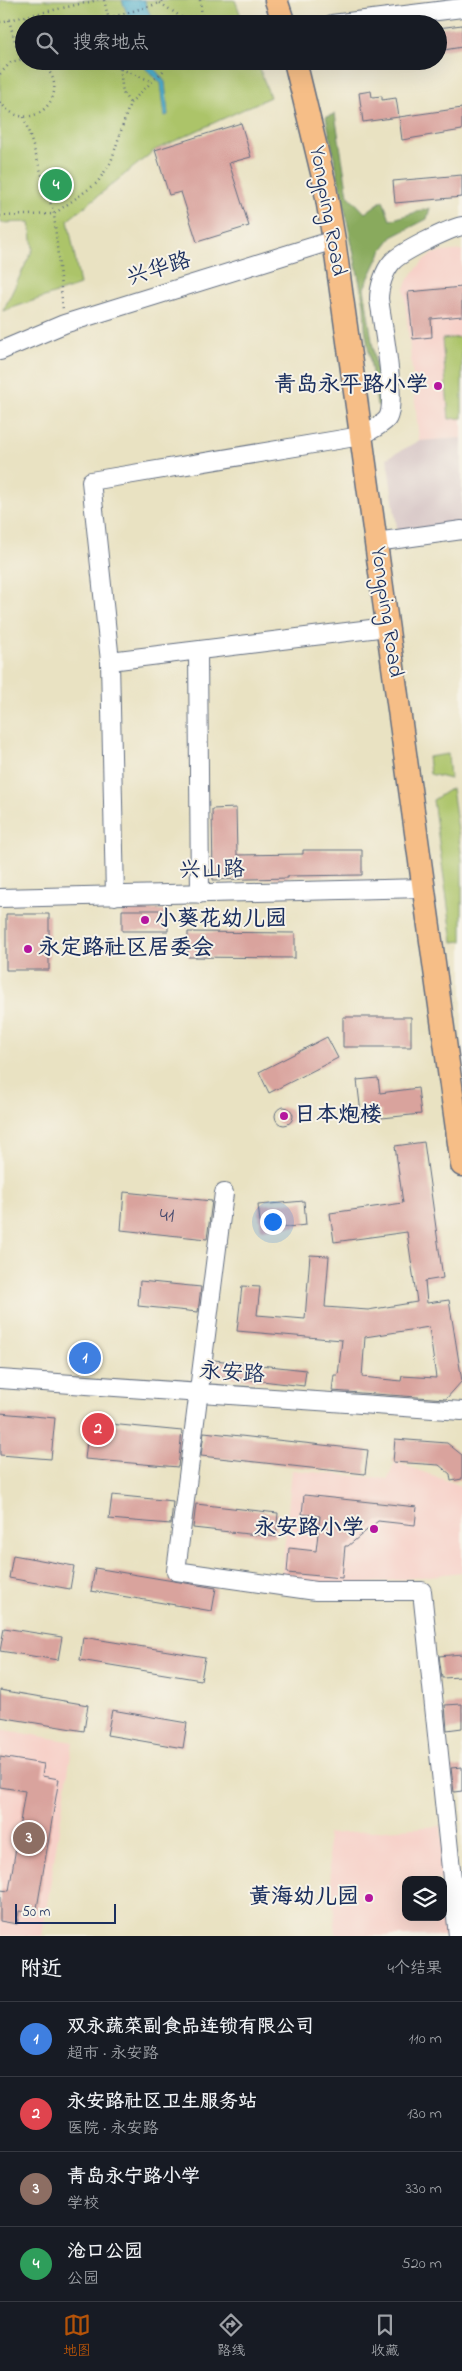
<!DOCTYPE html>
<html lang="zh">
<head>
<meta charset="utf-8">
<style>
  body { margin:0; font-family:"Indie Flower","LXGW WenKai TC",sans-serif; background:#242831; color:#f1f3f6 }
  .controls { position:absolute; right:15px; bottom:15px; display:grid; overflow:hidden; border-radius:10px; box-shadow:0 5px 20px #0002 }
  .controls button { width:45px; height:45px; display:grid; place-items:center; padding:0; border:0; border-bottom:1px solid #363941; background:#171b24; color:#f1f3f6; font:25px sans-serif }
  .scale { position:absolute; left:15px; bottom:12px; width:101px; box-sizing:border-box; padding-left:5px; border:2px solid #1b2f5e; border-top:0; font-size:14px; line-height:18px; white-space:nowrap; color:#1b2f5e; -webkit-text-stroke:4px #f7f3e8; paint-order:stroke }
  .you { position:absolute; left:272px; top:1221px; width:18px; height:18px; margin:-12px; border:4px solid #fff; border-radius:50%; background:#1a73e8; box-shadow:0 0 0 8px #1a73e833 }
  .badge { display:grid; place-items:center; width:32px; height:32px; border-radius:50%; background:#b45309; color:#fff; font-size:16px; font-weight:700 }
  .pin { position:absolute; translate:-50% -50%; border:2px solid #fff; box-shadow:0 1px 5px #0006 }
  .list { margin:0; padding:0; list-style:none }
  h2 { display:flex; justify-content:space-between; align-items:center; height:65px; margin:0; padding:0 20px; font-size:21px }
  h2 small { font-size:16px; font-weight:400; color:#9ea1a6 }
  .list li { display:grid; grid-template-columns:32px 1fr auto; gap:15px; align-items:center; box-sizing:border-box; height:75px; padding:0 20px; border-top:1px solid #363941 }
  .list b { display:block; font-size:19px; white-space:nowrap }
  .list p { margin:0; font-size:16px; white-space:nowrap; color:#9ea1a6 }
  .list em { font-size:16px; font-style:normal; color:#9ea1a6 }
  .icon { flex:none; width:28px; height:28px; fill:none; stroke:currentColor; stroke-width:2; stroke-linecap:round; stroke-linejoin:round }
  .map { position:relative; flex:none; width:462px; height:1936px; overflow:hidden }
  .search { position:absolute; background:#171b24; box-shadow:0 5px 20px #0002; left:15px; right:15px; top:15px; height:55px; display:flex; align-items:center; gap:12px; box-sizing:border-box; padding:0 18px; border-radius:28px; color:#9ea1a6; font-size:19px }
  .sheet { height:365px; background:#171b24 }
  nav { display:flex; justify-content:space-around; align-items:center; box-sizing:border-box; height:70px; border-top:1px solid #363941; background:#171b24; font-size:14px; color:#9ea1a6 }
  nav a { display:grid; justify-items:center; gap:2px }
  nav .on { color:#b45309 }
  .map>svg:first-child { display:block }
</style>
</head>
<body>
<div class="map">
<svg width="462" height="1936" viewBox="0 0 462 1936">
  <rect width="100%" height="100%" fill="#f7f3e8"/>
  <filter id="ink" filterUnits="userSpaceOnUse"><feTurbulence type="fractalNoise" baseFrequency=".02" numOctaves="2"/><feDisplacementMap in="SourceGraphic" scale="10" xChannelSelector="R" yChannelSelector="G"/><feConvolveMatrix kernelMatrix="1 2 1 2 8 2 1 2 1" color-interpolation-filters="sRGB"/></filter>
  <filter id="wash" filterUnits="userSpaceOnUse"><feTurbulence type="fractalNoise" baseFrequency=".0096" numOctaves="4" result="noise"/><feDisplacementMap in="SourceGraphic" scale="20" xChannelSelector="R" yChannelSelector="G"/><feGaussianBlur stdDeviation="1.12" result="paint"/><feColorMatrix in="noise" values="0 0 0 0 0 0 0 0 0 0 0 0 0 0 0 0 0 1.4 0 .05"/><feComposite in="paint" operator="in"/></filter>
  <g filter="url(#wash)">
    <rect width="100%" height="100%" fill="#e9e2c2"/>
    <path fill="#f7d1c9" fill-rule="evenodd" d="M 462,250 L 462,438 L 419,441 L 404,289 L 408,279 L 425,259 L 434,253 Z
      M 395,1462 L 462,1486 L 462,1572 L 338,1587 L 281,1580 L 292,1470 L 388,1479 Z
      M 0,1729 L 73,1742 L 42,1936 L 0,1936 Z
      M 441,1826 L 453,1936 L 336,1936 L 327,1834 ZM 406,1880 L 443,1880 L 443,1917 L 406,1917 Z"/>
    <path fill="#d2bfc1" d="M 462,438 L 462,537 L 400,549 L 387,458 L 419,441 Z"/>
    <path fill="#acc469" stroke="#647a64" d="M 0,0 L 235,0 L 244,24 L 24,24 L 24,61 L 257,61 L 270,97 L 155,150 L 68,220 L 80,285 L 3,311 L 33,249 L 30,222 L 0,223 Z
      M 462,337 L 462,418 L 449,419 L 442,339 Z
      M 448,754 L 450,779 L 430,774 L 428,757 Z
      M 452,788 L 462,860 L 462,941 L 453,942 L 433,800 Z"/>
    <path fill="#89aa5d" stroke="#526c5e" d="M 335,114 L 348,195 L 365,213 L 383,200 L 390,220 L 430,208 L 427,219 L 392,237 L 382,250 L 364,288 L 382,407 L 377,405 L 365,328 L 364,304 L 326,117 Z"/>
    <path fill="#4fb0cd" stroke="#357096" d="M 122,0 L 145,0 C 145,7 152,15 153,24 L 131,24 Z
      M 145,61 L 151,61 L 150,63 L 165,82 L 168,115 L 165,116 L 161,83 L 144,67 Z"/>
    <g id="blocks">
      <path fill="#d9a39d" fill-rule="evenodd" d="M 462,25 L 462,47 L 438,51 L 438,28 Z
        M 371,91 L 372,97 L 382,96 L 382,100 L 396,98 L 399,117 L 363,122 L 359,93 Z
        M 462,108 L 462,130 L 402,140 L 399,117 Z
        M 241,123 L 251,157 L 229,163 L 249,226 L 197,242 L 181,192 L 169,195 L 155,150 Z
        M 462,175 L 462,197 L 395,203 L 393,181 Z
        M 462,287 L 462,316 L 431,319 L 432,337 L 413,339 L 408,292 Z
        M 236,808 L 237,855 L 303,854 L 303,850 L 362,850 L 362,875 L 288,876 L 288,878 L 213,880 L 212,809 Z
        M 122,910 L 168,910 L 168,931 L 122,931 Z
        M 6,914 L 49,914 L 49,970 L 6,970 Z
        M 188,932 L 295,933 L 295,958 L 188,957 Z
        M 343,1017 L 411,1017 L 411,1047 L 343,1047 Z
        M 327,1037 L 338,1058 L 269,1093 L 259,1072 Z
        M 378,1078 L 380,1093 L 418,1088 L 421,1114 L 382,1118 L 381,1111 L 361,1113 L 357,1080 Z
        M275 1116a9 9 0 1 1 18 0a9 9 0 1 1-18 0Z
        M 424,1142 L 443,1278 L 425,1281 L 427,1303 L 449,1300 L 462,1381 L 446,1399 L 332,1391 L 334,1375 L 338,1375 L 342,1340 L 237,1331 L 242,1286 L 260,1287 L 257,1315 L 305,1319 L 310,1255 L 329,1256 L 325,1307 L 368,1310 L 417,1302 L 407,1232 L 334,1242 L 330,1213 L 403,1203 L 395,1146 ZM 429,1327 L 436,1378 L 402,1376 L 401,1381 L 362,1377 L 365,1337 Z
        M 124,1192 L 212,1201 L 207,1239 L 121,1230 Z
        M 304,1201 L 306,1225 L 261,1230 L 258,1205 Z
        M 140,1281 L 201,1287 L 198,1312 L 138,1306 Z
        M 214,1360 L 306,1370 L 304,1386 L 212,1375 Z
        M 0,1413 L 55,1418 L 51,1459 L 0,1455 Z
        M 89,1422 L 182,1431 L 178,1467 L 85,1459 Z
        M 204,1432 L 368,1450 L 365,1474 L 201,1456 Z
        M 395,1439 L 447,1443 L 462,1455 L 462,1479 L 451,1481 L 450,1474 L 439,1465 L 393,1462 Z
        M 112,1495 L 173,1501 L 171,1524 L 109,1519 Z
        M 304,1495 L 417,1507 L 415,1525 L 378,1521 L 348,1546 L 345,1546 L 342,1578 L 287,1573 L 289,1548 L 316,1551 L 320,1516 L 302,1514 Z
        M 196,1504 L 278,1513 L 276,1537 L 193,1528 Z
        M 13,1555 L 74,1566 L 70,1589 L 9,1578 Z
        M 95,1568 L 216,1588 L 212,1611 L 91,1591 Z
        M 4,1628 L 62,1637 L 58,1660 L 0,1651 Z
        M 83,1637 L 205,1657 L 201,1680 L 80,1660 Z
        M 462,1654 L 462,1677 L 442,1678 L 439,1656 Z
        M 0,1690 L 88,1705 L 84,1731 L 0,1717 Z
        M 462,1704 L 462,1728 L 447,1730 L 445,1705 Z
        M 112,1710 L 187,1723 L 183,1748 L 107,1735 Z
        M 0,1757 L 44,1764 L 42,1776 L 59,1779 L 36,1914 L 19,1911 L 17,1924 L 0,1921 L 0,1890 L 9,1891 L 25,1791 L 0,1787 Z
        M 462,1767 L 462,1791 L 454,1792 L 451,1768 Z"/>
    </g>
  </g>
  <g filter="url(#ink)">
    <use href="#blocks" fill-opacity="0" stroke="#636e81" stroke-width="1"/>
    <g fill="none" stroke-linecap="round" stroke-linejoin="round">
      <g stroke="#636e81" stroke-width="20">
        <path id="minor" d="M 332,24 L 462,8
          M 0,351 L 64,324 L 334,240
          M 376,542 L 462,530
          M 198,651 L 200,894
          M 110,661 L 387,627
          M 115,896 L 110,661 L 91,481 L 361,436 C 369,431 381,426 387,419 C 398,404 382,321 379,299 C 379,288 384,271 392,262 C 401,252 448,229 462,226
          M 0,898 L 424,888
          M 224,1193 L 176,1571 L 316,1591 L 422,1591 L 458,1936
          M 0,1379 L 462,1411"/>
      </g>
      <g stroke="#636e81" stroke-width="25">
        <path id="major" d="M 276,0 L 284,24
          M 295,61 L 324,181 L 334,240 L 462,1165"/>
      </g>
      <path stroke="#636e81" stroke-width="2.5" stroke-dasharray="1 4" stroke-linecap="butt" d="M 104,0 L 110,24
        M 200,0 L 203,24
        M 160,3 L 192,24
        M 109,18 L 160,3 L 162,0
        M 9,20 L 20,59
        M 0,22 L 98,0
        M 121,69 L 151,81
        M 0,74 L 11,62 L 24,59
        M 0,102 C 31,143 81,87 37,61
        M 130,103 L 163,71 L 167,61
        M 24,117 L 54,214 L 63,310
        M 0,216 L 54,214 L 97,183 L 111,162 L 130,103 L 123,93 L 119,61"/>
      <use href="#minor" stroke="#fff" stroke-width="18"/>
      <use href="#major" stroke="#f6be87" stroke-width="22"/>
    </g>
  </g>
  <g fill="#b5179e" stroke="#f7f3e8" stroke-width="2">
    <circle cx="438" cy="386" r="5"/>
    <circle cx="145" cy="920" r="5"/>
    <circle cx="28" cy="949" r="5"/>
    <circle cx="284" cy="1116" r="5"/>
    <circle cx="374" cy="1529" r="5"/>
    <circle cx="369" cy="1898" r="5"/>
  </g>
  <g text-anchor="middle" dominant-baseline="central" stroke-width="4" stroke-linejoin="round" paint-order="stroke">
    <g font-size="20" fill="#4a4c6e">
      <text x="167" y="1216">41</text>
    </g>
    <g font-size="22" fill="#1b2f5e" stroke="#f7f3e8">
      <text transform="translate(327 211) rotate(80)">Yongping Road</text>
      <text transform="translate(159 270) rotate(-17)">兴华路</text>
      <text transform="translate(386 612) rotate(82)">Yongping Road</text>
      <text transform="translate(212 871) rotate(-1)">兴山路</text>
      <text transform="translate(232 1374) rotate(4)">永安路</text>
    </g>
    <g font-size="22" font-weight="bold" fill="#1b2f5e" stroke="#f7f3e8" text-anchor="end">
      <text x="428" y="386">青岛永平路小学</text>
      <text x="155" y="920" text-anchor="start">小葵花幼儿园</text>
      <text x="38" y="949" text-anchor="start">永定路社区居委会</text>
      <text x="294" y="1116" text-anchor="start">日本炮楼</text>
      <text x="364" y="1529">永安路小学</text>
      <text x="359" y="1898">黄海幼儿园</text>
    </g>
  </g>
</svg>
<div class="controls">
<button><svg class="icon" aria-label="layers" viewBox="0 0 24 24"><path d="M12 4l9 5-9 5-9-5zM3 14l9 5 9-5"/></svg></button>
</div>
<div class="scale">50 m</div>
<div class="you"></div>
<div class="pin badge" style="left:85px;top:1358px;background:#3f7fe0">1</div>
<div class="pin badge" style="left:98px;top:1429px;background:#e0444e">2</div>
<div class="pin badge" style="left:29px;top:1838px;background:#8d6e63">3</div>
<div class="pin badge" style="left:56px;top:185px;background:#2e9e5b">4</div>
<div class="search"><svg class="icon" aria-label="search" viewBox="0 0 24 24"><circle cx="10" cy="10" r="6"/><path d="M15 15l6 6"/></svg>搜索地点</div>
</div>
<section class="sheet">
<h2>附近<small>4个结果</small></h2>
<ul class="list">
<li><span class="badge" style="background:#3f7fe0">1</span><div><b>双永蔬菜副食品连锁有限公司</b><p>超市 · 永安路</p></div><em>110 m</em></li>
<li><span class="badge" style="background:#e0444e">2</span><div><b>永安路社区卫生服务站</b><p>医院 · 永安路</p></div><em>130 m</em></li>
<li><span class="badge" style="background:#8d6e63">3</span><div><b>青岛永宁路小学</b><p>学校</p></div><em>330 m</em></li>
<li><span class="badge" style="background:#2e9e5b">4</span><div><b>沧口公园</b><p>公园</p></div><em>520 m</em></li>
</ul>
</section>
<nav>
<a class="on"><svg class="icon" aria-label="map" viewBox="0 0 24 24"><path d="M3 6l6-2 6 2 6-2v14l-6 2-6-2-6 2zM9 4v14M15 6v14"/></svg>地图</a>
<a><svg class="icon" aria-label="directions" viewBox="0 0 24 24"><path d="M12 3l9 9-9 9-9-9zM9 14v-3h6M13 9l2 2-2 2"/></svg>路线</a>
<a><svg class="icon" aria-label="saved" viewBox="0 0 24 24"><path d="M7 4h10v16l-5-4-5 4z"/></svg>收藏</a>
</nav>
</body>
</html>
